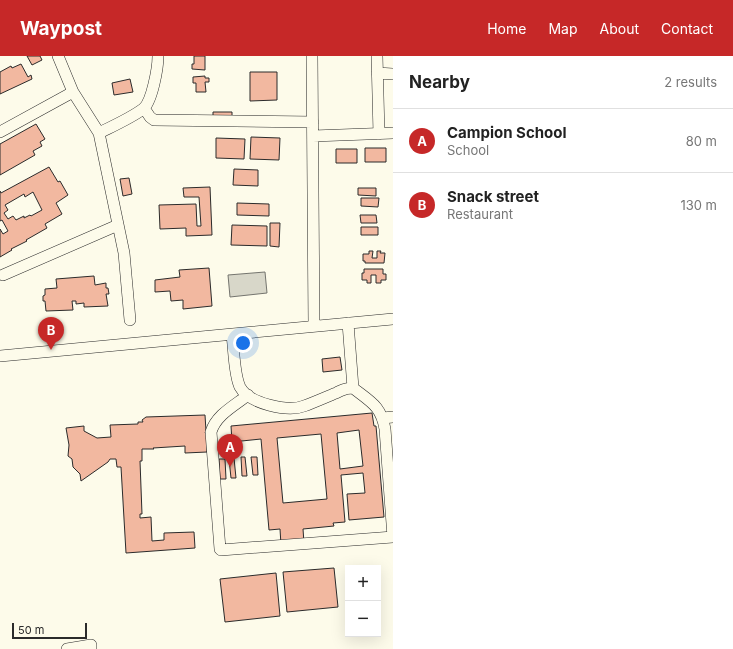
<!DOCTYPE html>
<html lang="en">
<head>
<meta charset="utf-8">
<style>
  body { margin:0; font-family:Inter,sans-serif; background:#f2f2f2; color:#222 }
  .controls { position:absolute; right:12px; bottom:12px; display:grid; overflow:hidden; border-radius:0px; box-shadow:0 4px 16px #0002 }
  .controls button { width:36px; height:36px; display:grid; place-items:center; padding:0; border:0; border-bottom:1px solid #e0e0e0; background:#fff; color:#222; font:20px sans-serif }
  .scale { position:absolute; left:12px; bottom:10px; width:75px; box-sizing:border-box; padding-left:4px; border:2px solid #2b2b2b; border-top:0; font-size:11px; line-height:14px; white-space:nowrap; color:#2b2b2b; -webkit-text-stroke:3px #fdfbea; paint-order:stroke }
  .you { position:absolute; left:243px; top:287px; width:14px; height:14px; margin:-10px; border:3px solid #fff; border-radius:50%; background:#1a73e8; box-shadow:0 0 0 6px #1a73e833 }
  .badge { display:grid; place-items:center; width:26px; height:26px; border-radius:50%; background:#c62828; color:#fff; font-size:13px; font-weight:700 }
  .pin { position:absolute; translate:-50% -33px; filter:drop-shadow(0 1px 2px #0008) }
  .pin::after { content:''; position:absolute; top:21px; width:14px; height:12px; background:inherit; clip-path:polygon(0 0,100% 0,50% 100%) }
  .list { margin:0; padding:0; list-style:none }
  h2 { display:flex; justify-content:space-between; align-items:center; height:52px; margin:0; padding:0 16px; font-size:17px }
  h2 small { font-size:13px; font-weight:400; color:#767676 }
  .list li { display:grid; grid-template-columns:26px 1fr auto; gap:12px; align-items:center; box-sizing:border-box; height:64px; padding:0 16px; border-top:1px solid #e0e0e0 }
  .list b { display:block; font-size:15px; white-space:nowrap }
  .list p { margin:0; font-size:13px; white-space:nowrap; color:#767676 }
  .list em { font-size:13px; font-style:normal; color:#767676 }
  .map { position:relative; flex:none; width:393px; height:593px; overflow:hidden }
  header { display:flex; align-items:center; gap:24px; box-sizing:border-box; height:56px; padding:0 20px; background:#c62828; color:#fff }
  header strong { font-size:19px }
  nav { display:flex; gap:22px; margin-inline-start:auto; font-size:14px }
  main { display:flex }
  aside { flex:1; background:#fff }
  .map>svg:first-child { display:block }
</style>
</head>
<body>
<header>
<strong>Waypost</strong>
<nav><a>Home</a><a>Map</a><a>About</a><a>Contact</a></nav>
</header>
<main>
<div class="map">
<svg width="393" height="593" viewBox="0 0 393 593">
  <rect width="100%" height="100%" fill="#fdfbea"/>
  <path fill="#d8d7c9" stroke="#74746e" d="M 265,216 L 267,237 L 230,241 L 228,219 Z"/>
  <path fill="#f2b8a0" stroke="#2b2b2b" fill-rule="evenodd" d="M 27,0 L 40,0 L 42,4 L 32,9 Z
    M 194,0 L 205,0 L 205,14 L 192,13 L 192,8 L 194,8 Z
    M 21,8 L 28,21 L 31,19 L 32,23 L 0,38 L 0,16 L 11,10 L 12,12 Z
    M 250,16 L 277,16 L 277,44 L 250,45 Z
    M 205,20 L 205,22 L 209,22 L 209,26 L 205,26 L 206,36 L 196,36 L 196,27 L 193,27 L 193,21 Z
    M 130,23 L 133,36 L 114,39 L 112,27 Z
    M 213,56 L 232,56 L 232,62 L 213,61 Z
    M 36,68 L 45,83 L 40,86 L 42,90 L 33,95 L 35,99 L 0,119 L 0,88 Z
    M 251,81 L 280,82 L 279,104 L 250,103 Z
    M 216,82 L 245,83 L 244,103 L 216,102 Z
    M 365,92 L 386,92 L 386,106 L 365,106 Z
    M 336,93 L 357,93 L 357,107 L 336,107 Z
    M 49,111 L 58,126 L 60,125 L 68,139 L 56,147 L 62,158 L 45,168 L 47,172 L 26,184 L 27,185 L 11,193 L 12,194 L 0,201 L 0,173 L 3,178 L 8,175 L 2,164 L 0,165 L 0,135 L 1,137 ZM 33,136 L 42,154 L 31,160 L 30,159 L 24,162 L 24,160 L 16,164 L 13,160 L 8,163 L 4,157 L 8,154 L 5,149 L 24,138 L 25,141 Z
    M 234,113 L 258,114 L 258,130 L 233,129 Z
    M 129,122 L 132,138 L 123,140 L 120,123 Z
    M 210,131 L 212,179 L 186,180 L 186,172 L 160,173 L 159,149 L 196,148 L 197,170 L 201,170 L 199,141 L 184,141 L 183,132 Z
    M 358,132 L 376,132 L 376,140 L 358,139 Z
    M 361,142 L 379,142 L 378,151 L 361,150 Z
    M 237,147 L 269,148 L 269,160 L 237,159 Z
    M 360,159 L 376,159 L 377,167 L 361,167 Z
    M 270,167 L 280,167 L 279,191 L 270,190 Z
    M 232,169 L 267,170 L 267,190 L 231,189 Z
    M 361,171 L 378,171 L 378,179 L 361,179 Z
    M 369,195 L 373,195 L 372,202 L 377,202 L 377,195 L 381,195 L 380,197 L 385,197 L 384,207 L 365,207 L 365,205 L 363,205 L 363,198 L 369,198 Z
    M 209,212 L 212,250 L 183,253 L 183,244 L 171,245 L 170,235 L 155,236 L 155,224 L 180,221 L 179,214 Z
    M 364,213 L 383,213 L 383,218 L 386,218 L 386,224 L 381,224 L 381,227 L 376,227 L 376,219 L 371,219 L 371,227 L 367,227 L 367,224 L 362,224 L 362,217 L 364,217 Z
    M 94,220 L 95,229 L 106,227 L 106,232 L 108,232 L 109,238 L 106,238 L 108,250 L 84,251 L 84,247 L 76,248 L 76,245 L 72,245 L 73,254 L 46,255 L 45,245 L 43,245 L 43,240 L 45,239 L 45,233 L 57,232 L 56,223 Z
    M 340,301 L 342,314 L 323,316 L 322,303 Z
    M 372,357 L 374,370 L 376,370 L 384,461 L 349,464 L 347,438 L 365,437 L 363,417 L 341,419 L 345,466 L 333,467 L 334,470 L 303,473 L 304,487 L 281,489 L 280,473 L 269,474 L 261,383 L 232,386 L 231,370 ZM 359,374 L 363,410 L 340,413 L 337,377 ZM 321,378 L 327,443 L 283,447 L 277,382 Z
    M 205,359 L 206,375 L 205,377 L 207,379 L 207,396 L 185,397 L 185,390 L 153,392 L 154,393 L 142,393 L 142,405 L 140,405 L 142,458 L 140,458 L 140,462 L 151,461 L 152,485 L 164,484 L 164,477 L 194,476 L 195,492 L 126,497 L 121,411 L 117,411 L 116,403 L 110,403 L 108,406 L 81,425 L 80,418 L 73,411 L 72,403 L 68,400 L 69,389 L 66,372 L 84,370 L 84,375 L 97,382 L 111,381 L 110,369 L 138,368 L 138,366 L 143,366 L 142,364 L 146,361 Z
    M 241,401 L 245,401 L 247,420 L 242,420 Z
    M 251,401 L 257,401 L 258,419 L 253,419 Z
    M 234,402 L 236,422 L 231,422 L 229,403 Z
    M 219,403 L 225,403 L 226,423 L 220,423 Z
    M 334,512 L 338,551 L 287,556 L 283,516 Z
    M 276,517 L 280,560 L 225,566 L 220,523 Z"/>
  <g fill="none" stroke-linecap="round" stroke-linejoin="round">
    <g stroke="#2b2b2b" stroke-width="12">
      <path id="minor" d="M 58,0 L 73,36 L 99,77 L 124,197 L 130,264
        M 312,0 L 314,270
        M 377,0 L 379,78
        M 377,17 L 393,18
        M 144,52 L 150,61 L 154,64 L 313,66
        M 0,76 L 73,36
        M 99,77 C 113,70 131,62 143,53 C 152,46 158,12 158,0
        M 313,80 L 393,77
        M 3,219 L 118,169
        M 348,267 L 353,332
        M 232,279 C 234,293 234,319 240,331 C 249,348 288,356 304,350 C 315,346 326,341 336,337 C 343,334 344,332 353,332 C 371,346 381,350 385,373 L 393,481
        M 0,300 L 393,263
        M 248,339 C 234,350 216,359 211,376 L 220,493 L 221,494 L 393,481
        M 383,362 L 393,361
        M 67,593 L 91,589 L 91,593"/>
    </g>
    <use href="#minor" stroke="#fdfbea" stroke-width="11"/>
  </g>
</svg>
<div class="controls">
<button>+</button>
<button>−</button>
</div>
<div class="scale">50 m</div>
<div class="you"></div>
<div class="pin badge" style="left:230px;top:411px">A</div>
<div class="pin badge" style="left:51px;top:294px">B</div>
</div>
<aside>
<h2>Nearby<small>2 results</small></h2>
<ul class="list">
<li><span class="badge">A</span><div><b>Campion School</b><p>School</p></div><em>80 m</em></li>
<li><span class="badge">B</span><div><b>Snack street</b><p>Restaurant</p></div><em>130 m</em></li>
</ul>
</aside>
</main>
</body>
</html>
